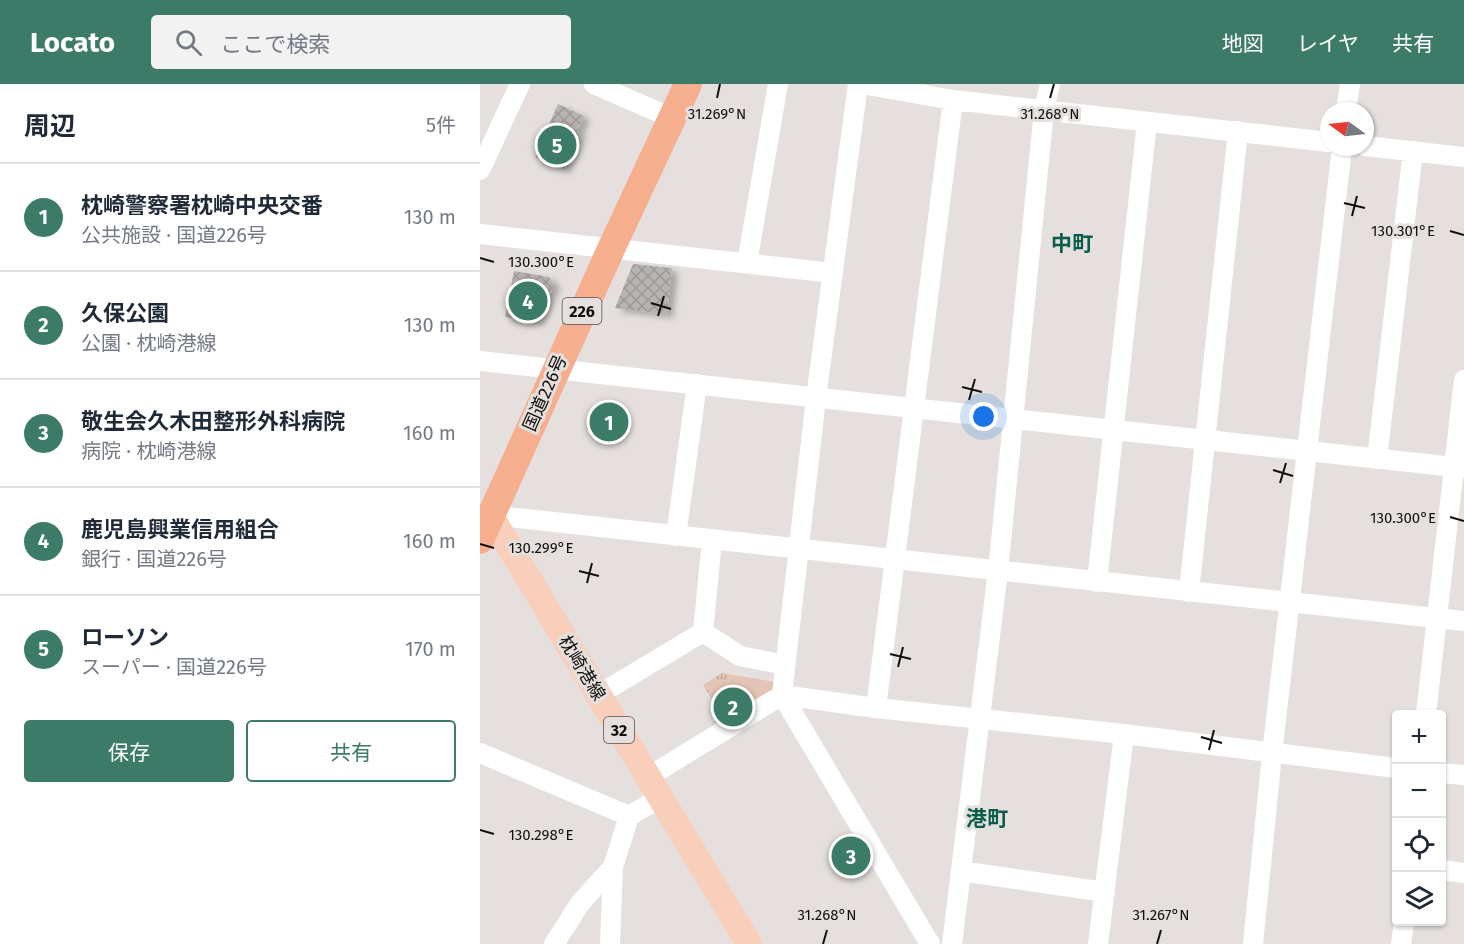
<!DOCTYPE html>
<html lang="ja">
<head>
<meta charset="utf-8">
<style>
  body { margin:0; font-family:"Fira Sans","Noto Sans JP",sans-serif; background:#f2f2f3; color:#1f2937 }
  .controls { position:absolute; right:18px; bottom:18px; display:grid; overflow:hidden; border-radius:6px; box-shadow:0 2px 4px #0004 }
  .controls button { width:54px; height:54px; display:grid; place-items:center; padding:0; border:0; border-bottom:2px solid #e0e1e3; background:#fff; color:#1f2937; font:30px sans-serif }
  .compass { position:absolute; left:840px; top:18px; width:54px; height:54px; border-radius:50%; background:#fff; box-shadow:0 2px 4px #0004; rotate:285deg }
  .you { position:absolute; left:504px; top:333px; width:21px; height:21px; margin:-15px; border:4px solid #fff; border-radius:50%; background:#1a73e8; box-shadow:0 0 0 9px #1a73e833 }
  .badge { display:grid; place-items:center; width:39px; height:39px; border-radius:50%; background:#3c7b68; color:#fff; font-size:20px; font-weight:700 }
  .pin { position:absolute; translate:-50% -50%; border:3px solid #fff; box-shadow:0 2px 6px #0006 }
  .list { margin:0; padding:0; list-style:none }
  h2 { display:flex; justify-content:space-between; align-items:center; height:78px; margin:0; padding:0 24px; font-size:26px }
  h2 small { font-size:20px; font-weight:400; color:#747a83 }
  .list li { display:grid; grid-template-columns:39px 1fr auto; gap:18px; align-items:center; box-sizing:border-box; height:108px; padding:0 24px; border-top:2px solid #e0e1e3 }
  .list b { display:block; font-size:22px; white-space:nowrap }
  .list p { margin:0; font-size:20px; white-space:nowrap; color:#747a83 }
  .list em { font-size:20px; font-style:normal; color:#747a83 }
  .actions { display:flex; gap:12px; padding:18px 24px }
  .actions a { flex:1; padding:14px 0; border:2px solid #3c7b68; border-radius:6px; text-align:center; font-size:21px; color:#3c7b68 }
  .actions .main { background:#3c7b68; color:#fff }
  .icon { flex:none; width:33px; height:33px; fill:none; stroke:currentColor; stroke-width:2; stroke-linecap:round; stroke-linejoin:round }
  .map { position:relative; flex:none; width:984px; height:860px; overflow:hidden }
  header { display:flex; align-items:center; gap:36px; box-sizing:border-box; height:84px; padding:0 30px; background:#3c7b68; color:#fff }
  header strong { font-size:28px }
  nav { display:flex; gap:33px; margin-inline-start:auto; font-size:21px }
  .search { width:420px; height:54px; background:#f2f2f3; display:flex; align-items:center; gap:15px; box-sizing:border-box; padding:0 21px; border-radius:6px; color:#747a83; font-size:22px }
  main { display:flex }
  aside { flex:1; background:#fff }
  .map>svg:first-child { display:block }
</style>
</head>
<body>
<header>
<strong>Locato</strong>
<div class="search"><svg class="icon" aria-label="search" viewBox="0 0 24 24"><circle cx="10" cy="10" r="6"/><path d="M15 15l6 6"/></svg>ここで検索</div>
<nav><a>地図</a><a>レイヤ</a><a>共有</a></nav>
</header>
<main>
<aside>
<h2>周辺<small>5件</small></h2>
<ul class="list">
<li><span class="badge">1</span><div><b>枕崎警察署枕崎中央交番</b><p>公共施設 · 国道226号</p></div><em>130 m</em></li>
<li><span class="badge">2</span><div><b>久保公園</b><p>公園 · 枕崎港線</p></div><em>130 m</em></li>
<li><span class="badge">3</span><div><b>敬生会久木田整形外科病院</b><p>病院 · 枕崎港線</p></div><em>160 m</em></li>
<li><span class="badge">4</span><div><b>鹿児島興業信用組合</b><p>銀行 · 国道226号</p></div><em>160 m</em></li>
<li><span class="badge">5</span><div><b>ローソン</b><p>スーパー · 国道226号</p></div><em>170 m</em></li>
</ul>
<div class="actions"><a class="main">保存</a><a>共有</a></div>
</aside>
<div class="map">
<svg width="984" height="860" viewBox="0 0 984 860">
  <defs>
    <pattern id="park-tufts" width="24" height="20" patternUnits="userSpaceOnUse" patternTransform="scale(1.5)"><rect width="24" height="20" fill="#e4c4b6"/><path d="M3 7l-1-3M5 7V3M7 7l1-3M15 17l-1-3M17 17v-4M19 17l1-3" fill="none" stroke="#c3a79b"/></pattern>
    <pattern id="building-cross-hatch" width="8" height="8" patternUnits="userSpaceOnUse" patternTransform="scale(1.5)"><rect width="8" height="8" fill="#b7b3b0"/><path d="M0 0l8 8M0 8l8-8" fill="none" stroke="#9c9996"/></pattern>
    <filter id="shadow"><feDropShadow dx="6" dy="4" stdDeviation="3" flood-color="#0004"/></filter>
  </defs>
  <rect width="100%" height="100%" fill="#e5e0dd"/>
  <path fill="url(#park-tufts)" d="M 242,589 L 295,598 L 294,608 L 246,638 L 223,601 Z"/>
  <path fill="url(#building-cross-hatch)" filter="url(#shadow)" d="M 78,20 L 104,32 L 97,48 L 100,49 L 84,86 L 55,73 Z
    M 153,180 L 192,184 L 187,230 L 135,224 Z
    M 34,187 L 69,193 L 74,201 L 57,238 L 25,233 Z"/>
  <g fill="none" stroke-linecap="round" stroke-linejoin="round">
    <path stroke="#fff" stroke-width="20" d="M 114,0 L 192,34
      M 378,0 L 336,314 L 302,611 L 450,860
      M 382,0 L 473,16 L 849,58
      M 866,27 L 870,0
      M 885,62 L 984,73
      M 0,86 L 40,0
      M 0,150 L 353,189
      M 267,179 L 298,0
      M 0,277 L 984,384
      M 897,375 L 933,67
      M 10,431 L 984,537
      M 196,452 L 217,300
      M 617,498 L 667,38
      M 709,508 L 758,47
      M 223,548 L 260,572 L 305,581
      M 118,611 L 223,548 L 232,456
      M 396,624 L 473,16
      M 946,630 L 984,296
      M 0,669 L 149,732
      M 962,689 L 984,691
      M 168,693 L 302,611 L 396,624 L 644,650 L 916,684
      M 962,786 L 984,789
      M 481,787 L 625,808
      M 74,860 L 101,818 L 133,783 L 149,732 L 180,714
      M 130,860 L 133,783
      M 472,860 L 518,487 L 564,26 L 570,0
      M 618,860 L 644,650
      M 773,860 L 792,670 L 862,63
      M 921,860 L 924,838"/>
    <path stroke="#f9cebb" stroke-width="26" d="M 0,431 L 10,431 L 269,860"/>
    <path stroke="#f5ae8e" stroke-width="28" d="M 0,456 L 131,165 L 208,0"/>
  </g>
  <path fill="none" stroke="#12100f" stroke-width="2" d="M 237,14 L 240,0M 570,14 L 574,0M 864,119 L 885,124M 872,132 L 877,112M 970,147 L 984,151M 0,174 L 14,178M 171,219 L 191,225M 178,232 L 184,212M 482,303 L 502,308M 489,316 L 495,295M 793,386 L 813,392M 800,399 L 806,379M 970,433 L 984,437M 0,460 L 14,464M 99,487 L 119,492M 107,499 L 112,479M 410,570 L 431,575M 418,583 L 423,563M 721,653 L 742,659M 729,666 L 734,646M 0,746 L 14,750M 343,860 L 347,846M 677,860 L 681,846"/>
  <g text-anchor="middle" dominant-baseline="central" stroke-width="6" stroke-linejoin="round" paint-order="stroke">
    <g fill="#e5e0dd" stroke="#514e4d" stroke-width="1.5">
      <rect x="82.5" y="214" width="39" height="26" rx="4.5"/>
      <rect x="124" y="633" width="30" height="26" rx="4.5"/>
    </g>
    <g font-size="16" font-weight="bold" fill="#12100f">
      <text x="102" y="227">226</text>
      <text x="139" y="646">32</text>
    </g>
    <g font-size="18" fill="#12100f" stroke="#e5e0dd">
      <text transform="translate(65 309) rotate(-66)">国道226号</text>
      <text transform="translate(102 584) rotate(59)">枕崎港線</text>
    </g>
    <g font-size="21" font-weight="bold" fill="#095c49" stroke="#e5e0dd">
      <text x="592" y="160">中町</text>
      <text x="507" y="735">港町</text>
    </g>
  </g>
  <g font-size="15" text-anchor="middle" fill="#12100f" stroke="#e5e0dd" stroke-width="6" stroke-linejoin="round" paint-order="stroke">
    <text x="237" y="35">31.269°N</text>
    <text x="570" y="35">31.268°N</text>
    <text x="923" y="152">130.301°E</text>
    <text x="61" y="183">130.300°E</text>
    <text x="923" y="439">130.300°E</text>
    <text x="61" y="469">130.299°E</text>
    <text x="61" y="756">130.298°E</text>
    <text x="347" y="836">31.268°N</text>
    <text x="681" y="836">31.267°N</text>
  </g>
</svg>
<div class="controls">
<button>+</button>
<button>−</button>
<button><svg class="icon" aria-label="locate" viewBox="0 0 24 24"><circle cx="12" cy="12" r="6"/><path d="M12 2v4M12 18v4M2 12h4M18 12h4"/></svg></button>
<button><svg class="icon" aria-label="layers" viewBox="0 0 24 24"><path d="M12 4l9 5-9 5-9-5zM3 14l9 5 9-5"/></svg></button>
</div>
<svg class="compass" viewBox="-18 -18 36 36"><path d="M0-13l5 13h-10z" fill="#e53935"/><path d="M0 13l5-13h-10z" fill="#747a83"/></svg>
<div class="you"></div>
<div class="pin badge" style="left:129px;top:338px">1</div>
<div class="pin badge" style="left:253px;top:623px">2</div>
<div class="pin badge" style="left:371px;top:772px">3</div>
<div class="pin badge" style="left:48px;top:217px">4</div>
<div class="pin badge" style="left:77px;top:61px">5</div>
</div>
</main>
</body>
</html>
